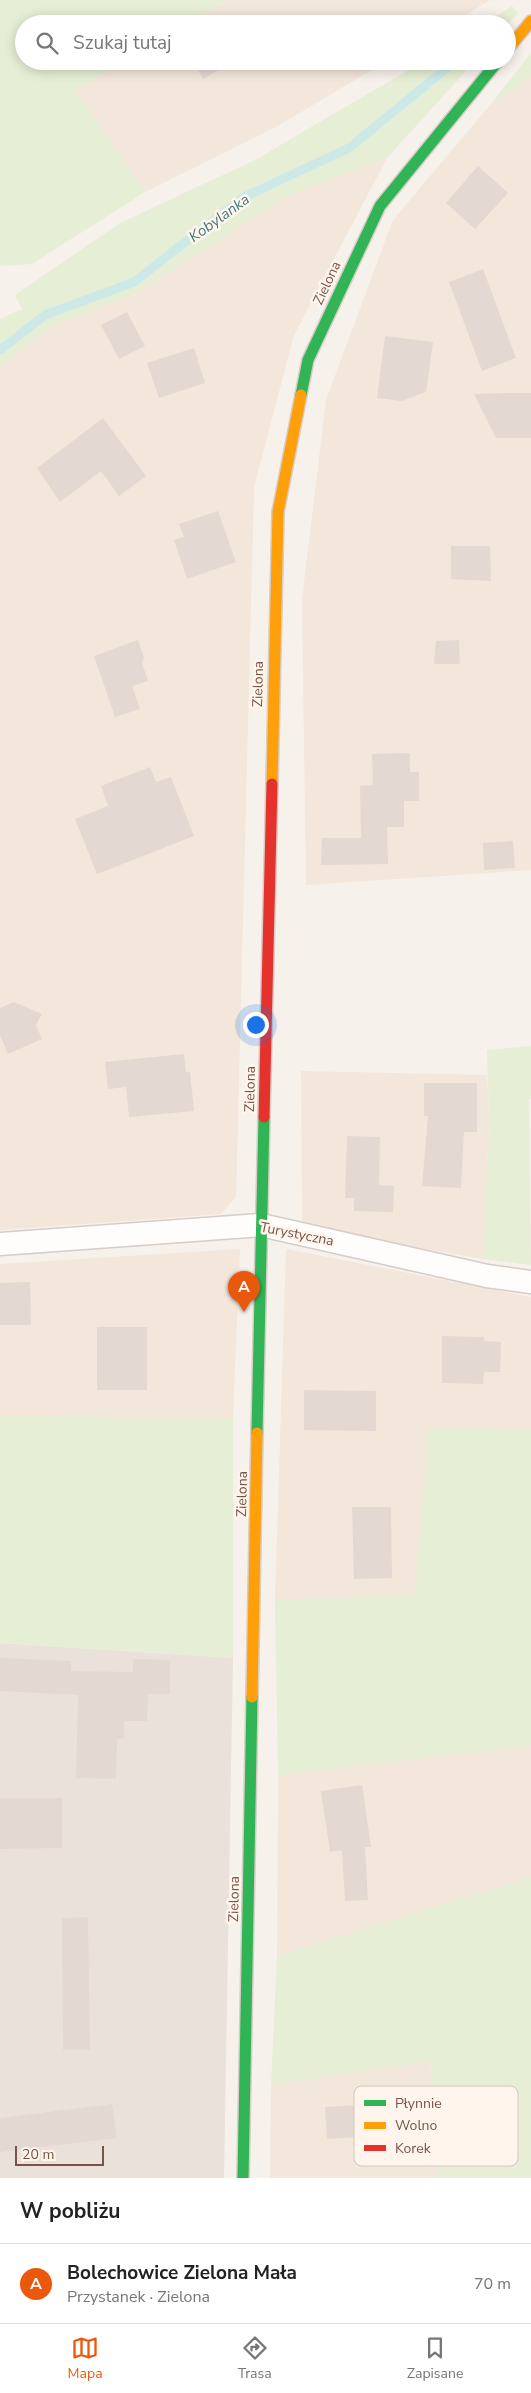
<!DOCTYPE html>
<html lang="pl">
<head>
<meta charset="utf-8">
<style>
  body { margin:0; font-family:"Nunito Sans",sans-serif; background:#f2f2f2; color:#222 }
  .scale { position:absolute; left:15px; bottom:12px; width:89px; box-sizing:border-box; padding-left:5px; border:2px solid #775449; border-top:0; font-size:14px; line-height:18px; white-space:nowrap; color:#775449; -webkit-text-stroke:4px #fff5ec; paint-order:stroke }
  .you { position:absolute; left:255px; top:1024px; width:18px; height:18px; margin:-12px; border:4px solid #fff; border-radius:50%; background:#1a73e8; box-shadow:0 0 0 8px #1a73e833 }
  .badge { display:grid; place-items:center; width:32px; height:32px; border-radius:50%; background:#ea580c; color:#fff; font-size:16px; font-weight:700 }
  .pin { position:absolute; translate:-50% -41px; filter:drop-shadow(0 1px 2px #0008) }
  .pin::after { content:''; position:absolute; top:26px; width:18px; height:15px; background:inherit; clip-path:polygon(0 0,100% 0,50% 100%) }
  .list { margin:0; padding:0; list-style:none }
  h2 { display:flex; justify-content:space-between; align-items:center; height:65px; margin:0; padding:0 20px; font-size:21px }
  h2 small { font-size:16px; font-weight:400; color:#767676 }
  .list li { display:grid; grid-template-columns:32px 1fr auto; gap:15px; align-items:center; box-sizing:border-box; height:80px; padding:0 20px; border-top:1px solid #e0e0e0 }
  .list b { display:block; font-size:19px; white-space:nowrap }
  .list p { margin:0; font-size:16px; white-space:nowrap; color:#767676 }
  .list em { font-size:16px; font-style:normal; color:#767676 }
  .icon { flex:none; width:28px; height:28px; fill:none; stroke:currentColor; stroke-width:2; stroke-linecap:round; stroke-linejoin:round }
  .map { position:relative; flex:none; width:531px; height:2178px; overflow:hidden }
  .search { position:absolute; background:#fff; box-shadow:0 2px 12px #0003; left:15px; right:15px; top:15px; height:55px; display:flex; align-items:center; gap:12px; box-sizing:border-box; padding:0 18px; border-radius:28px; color:#767676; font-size:19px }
  .sheet { height:145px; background:#fff }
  nav { display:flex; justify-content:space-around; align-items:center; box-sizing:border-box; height:70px; border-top:1px solid #e0e0e0; background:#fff; font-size:14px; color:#767676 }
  nav a { display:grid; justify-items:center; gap:2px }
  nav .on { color:#ea580c }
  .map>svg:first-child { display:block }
</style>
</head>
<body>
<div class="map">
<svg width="531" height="2178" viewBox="0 0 531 2178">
  <rect width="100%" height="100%" fill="#f7f1eb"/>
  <path fill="#f3e6db" d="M 227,0 L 490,0 L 450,24 L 187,24 Z
    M 124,61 L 387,61 L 276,127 L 145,192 L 75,90 Z
    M 531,77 L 531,870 L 306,885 L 302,600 L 326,400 L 393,220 L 491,104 Z
    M 387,158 L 294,335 L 254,487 L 236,1197 L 221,1214 L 0,1230 L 0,368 L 50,326 L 136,294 L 289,195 Z
    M 301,1071 L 487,1075 L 489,1119 L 483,1259 L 302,1227 Z
    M 240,1249 L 233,1419 L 0,1415 L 0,1264 Z
    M 286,1249 L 531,1297 L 531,1429 L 428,1428 L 416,1594 L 275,1600 Z
    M 531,1746 L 531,1877 L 277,1956 L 278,1775 Z
    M 431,2061 L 438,2178 L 270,2178 L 271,2085 Z"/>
  <path fill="#ebe1db" d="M 0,1643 L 233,1658 L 224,2178 L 0,2178 Z"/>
  <path fill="#e6eed5" d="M 0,0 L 227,0 L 187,24 L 24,24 L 24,61 L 124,61 L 75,90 L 145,192 L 32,264 L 0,266 Z
    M 512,6 L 518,14 L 507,25 L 484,24 Z
    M 531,53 L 531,77 L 491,104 Z
    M 424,61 L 475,61 L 387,158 L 289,195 L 136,294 L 50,326 L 0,368 L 0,319 L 22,309 L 15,295 L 120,223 L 255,160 Z
    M 531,1046 L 531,1099 L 529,1099 L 531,1265 L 483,1259 L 489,1119 L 487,1050 Z
    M 0,1415 L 233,1419 L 233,1658 L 0,1643 Z
    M 428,1427 L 531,1429 L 531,1746 L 278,1775 L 275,1600 L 415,1594 Z
    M 531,1877 L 531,2178 L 438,2178 L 431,2061 L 271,2085 L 277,1956 Z"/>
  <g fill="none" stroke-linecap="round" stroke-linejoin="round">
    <path stroke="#cce9e8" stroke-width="9" d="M 0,350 L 45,315 L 134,282 L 242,198 L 349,148 L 448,67 L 458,61"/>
  </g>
  <path fill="#e4d8d2" d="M 193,61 L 234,61 L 203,79 Z
    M 478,166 L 508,193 L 475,229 L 446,203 Z
    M 483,269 L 516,358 L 482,371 L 449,282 Z
    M 127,312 L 145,346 L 119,359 L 101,325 Z
    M 385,336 L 433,342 L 426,392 L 402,401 L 377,398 Z
    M 194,348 L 205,383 L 159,398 L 147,363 Z
    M 506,393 L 531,393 L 531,438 L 496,438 L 474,394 Z
    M 103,418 L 146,476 L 119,496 L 101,471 L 60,502 L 37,468 Z
    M 218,511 L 236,562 L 187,579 L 174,540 L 184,537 L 179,524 Z
    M 451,546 L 490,546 L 491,581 L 451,579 Z
    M 138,640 L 144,658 L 142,663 L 148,681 L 132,686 L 140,709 L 115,717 L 94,656 Z
    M 459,640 L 460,664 L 434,664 L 436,641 Z
    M 410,753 L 410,772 L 419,772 L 419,801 L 404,801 L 404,827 L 387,827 L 388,864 L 321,865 L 322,838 L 361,838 L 360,786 L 373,785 L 372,754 Z
    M 150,767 L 156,782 L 171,777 L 194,836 L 97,874 L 75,819 L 108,806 L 101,786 Z
    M 513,841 L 515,868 L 484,870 L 483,843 Z
    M 14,1002 L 42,1014 L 36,1025 L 42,1039 L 8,1054 L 0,1035 L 0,1008 Z
    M 184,1054 L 186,1072 L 190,1072 L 194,1111 L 129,1117 L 126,1087 L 108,1089 L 105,1062 Z
    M 424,1083 L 477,1083 L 477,1132 L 464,1132 L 461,1188 L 422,1186 L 428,1116 L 424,1116 Z
    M 347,1136 L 380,1137 L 379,1185 L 394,1186 L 393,1212 L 354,1211 L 354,1198 L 345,1198 Z
    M 30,1282 L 31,1325 L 0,1325 L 0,1283 Z
    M 97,1327 L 147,1327 L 147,1390 L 97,1390 Z
    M 442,1336 L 484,1337 L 484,1341 L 501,1342 L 500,1372 L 484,1372 L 483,1384 L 442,1383 Z
    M 304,1390 L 376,1391 L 376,1431 L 304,1430 Z
    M 352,1507 L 391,1507 L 392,1578 L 354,1579 Z
    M 0,1658 L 71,1661 L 71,1671 L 133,1672 L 133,1659 L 170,1660 L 170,1694 L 148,1694 L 147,1721 L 124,1721 L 124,1739 L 117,1739 L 116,1779 L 76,1778 L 78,1695 L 0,1691 Z
    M 362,1785 L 371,1847 L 365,1847 L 368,1900 L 345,1901 L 342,1850 L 330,1852 L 321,1791 Z
    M 0,1798 L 62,1798 L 62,1848 L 0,1849 Z
    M 88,1917 L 90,2050 L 63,2050 L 62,1918 Z
    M 112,2104 L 117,2138 L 0,2152 L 0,2118 Z
    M 376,2104 L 378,2136 L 327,2139 L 325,2107 Z"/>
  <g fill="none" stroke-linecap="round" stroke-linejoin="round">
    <g stroke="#d6ccc8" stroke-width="25">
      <path id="street" d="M 0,1244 L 261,1225 L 487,1276 L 531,1282"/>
    </g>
    <g stroke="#d7ccc7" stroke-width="14">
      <path id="fast" d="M 301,395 L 308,360 L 380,206 L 498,61
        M 257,1433 L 264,1117
        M 243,2178 L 252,1697"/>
    </g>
    <g stroke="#d7ccc7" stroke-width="14">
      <path id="slow" d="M 507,50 L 531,21
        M 272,784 L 278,512 L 301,395
        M 252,1697 L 257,1433"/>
    </g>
    <g stroke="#d7ccc7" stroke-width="14">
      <path id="jam" d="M 264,1117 L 272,784"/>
    </g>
    <use href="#street" stroke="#fefdfc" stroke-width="22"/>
    <use href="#fast" stroke="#30b455" stroke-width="11"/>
    <use href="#slow" stroke="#ff9f0a" stroke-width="11"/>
    <use href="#jam" stroke="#e5322d" stroke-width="11"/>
  </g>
  <g text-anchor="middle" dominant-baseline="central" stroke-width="5" stroke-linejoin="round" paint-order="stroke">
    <g font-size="14" fill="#775449" stroke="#fff5ec">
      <text transform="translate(327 283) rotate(-65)">Zielona</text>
      <text transform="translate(258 684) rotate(-89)">Zielona</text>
      <text transform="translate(250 1089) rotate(-89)">Zielona</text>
      <text transform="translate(297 1234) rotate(11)">Turystyczna</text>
      <text transform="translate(242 1494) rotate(-89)">Zielona</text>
      <text transform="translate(234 1899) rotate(-89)">Zielona</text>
    </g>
    <g font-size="15" font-style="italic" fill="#3c797c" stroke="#fff5ec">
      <text transform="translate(219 218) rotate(-36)">Kobylanka</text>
    </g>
  </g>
  <rect x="354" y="2086" width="164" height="80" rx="8" fill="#fff5ec" stroke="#d6c5bb" stroke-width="1"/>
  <rect x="364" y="2100" width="22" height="6" fill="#30b455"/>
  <rect x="364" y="2122" width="22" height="7" fill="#ff9f0a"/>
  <rect x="364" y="2145" width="22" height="6" fill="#e5322d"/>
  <g font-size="14" fill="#775449">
    <text x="395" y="2108">Płynnie</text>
    <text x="395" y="2130">Wolno</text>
    <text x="395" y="2153">Korek</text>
  </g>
</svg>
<div class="scale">20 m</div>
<div class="you"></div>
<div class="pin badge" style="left:244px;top:1312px">A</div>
<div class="search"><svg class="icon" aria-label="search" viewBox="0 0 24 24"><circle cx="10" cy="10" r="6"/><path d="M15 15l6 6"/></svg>Szukaj tutaj</div>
</div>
<section class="sheet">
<h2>W pobliżu<small></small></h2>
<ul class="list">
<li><span class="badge">A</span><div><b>Bolechowice Zielona Mała</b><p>Przystanek · Zielona</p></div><em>70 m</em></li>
</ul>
</section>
<nav>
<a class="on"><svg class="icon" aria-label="map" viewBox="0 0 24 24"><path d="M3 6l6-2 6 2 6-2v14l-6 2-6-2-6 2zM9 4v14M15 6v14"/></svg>Mapa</a>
<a><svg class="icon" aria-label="directions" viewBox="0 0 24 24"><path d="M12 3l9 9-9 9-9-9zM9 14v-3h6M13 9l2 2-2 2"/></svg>Trasa</a>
<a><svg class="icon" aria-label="saved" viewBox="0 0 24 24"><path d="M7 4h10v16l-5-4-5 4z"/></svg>Zapisane</a>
</nav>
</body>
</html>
